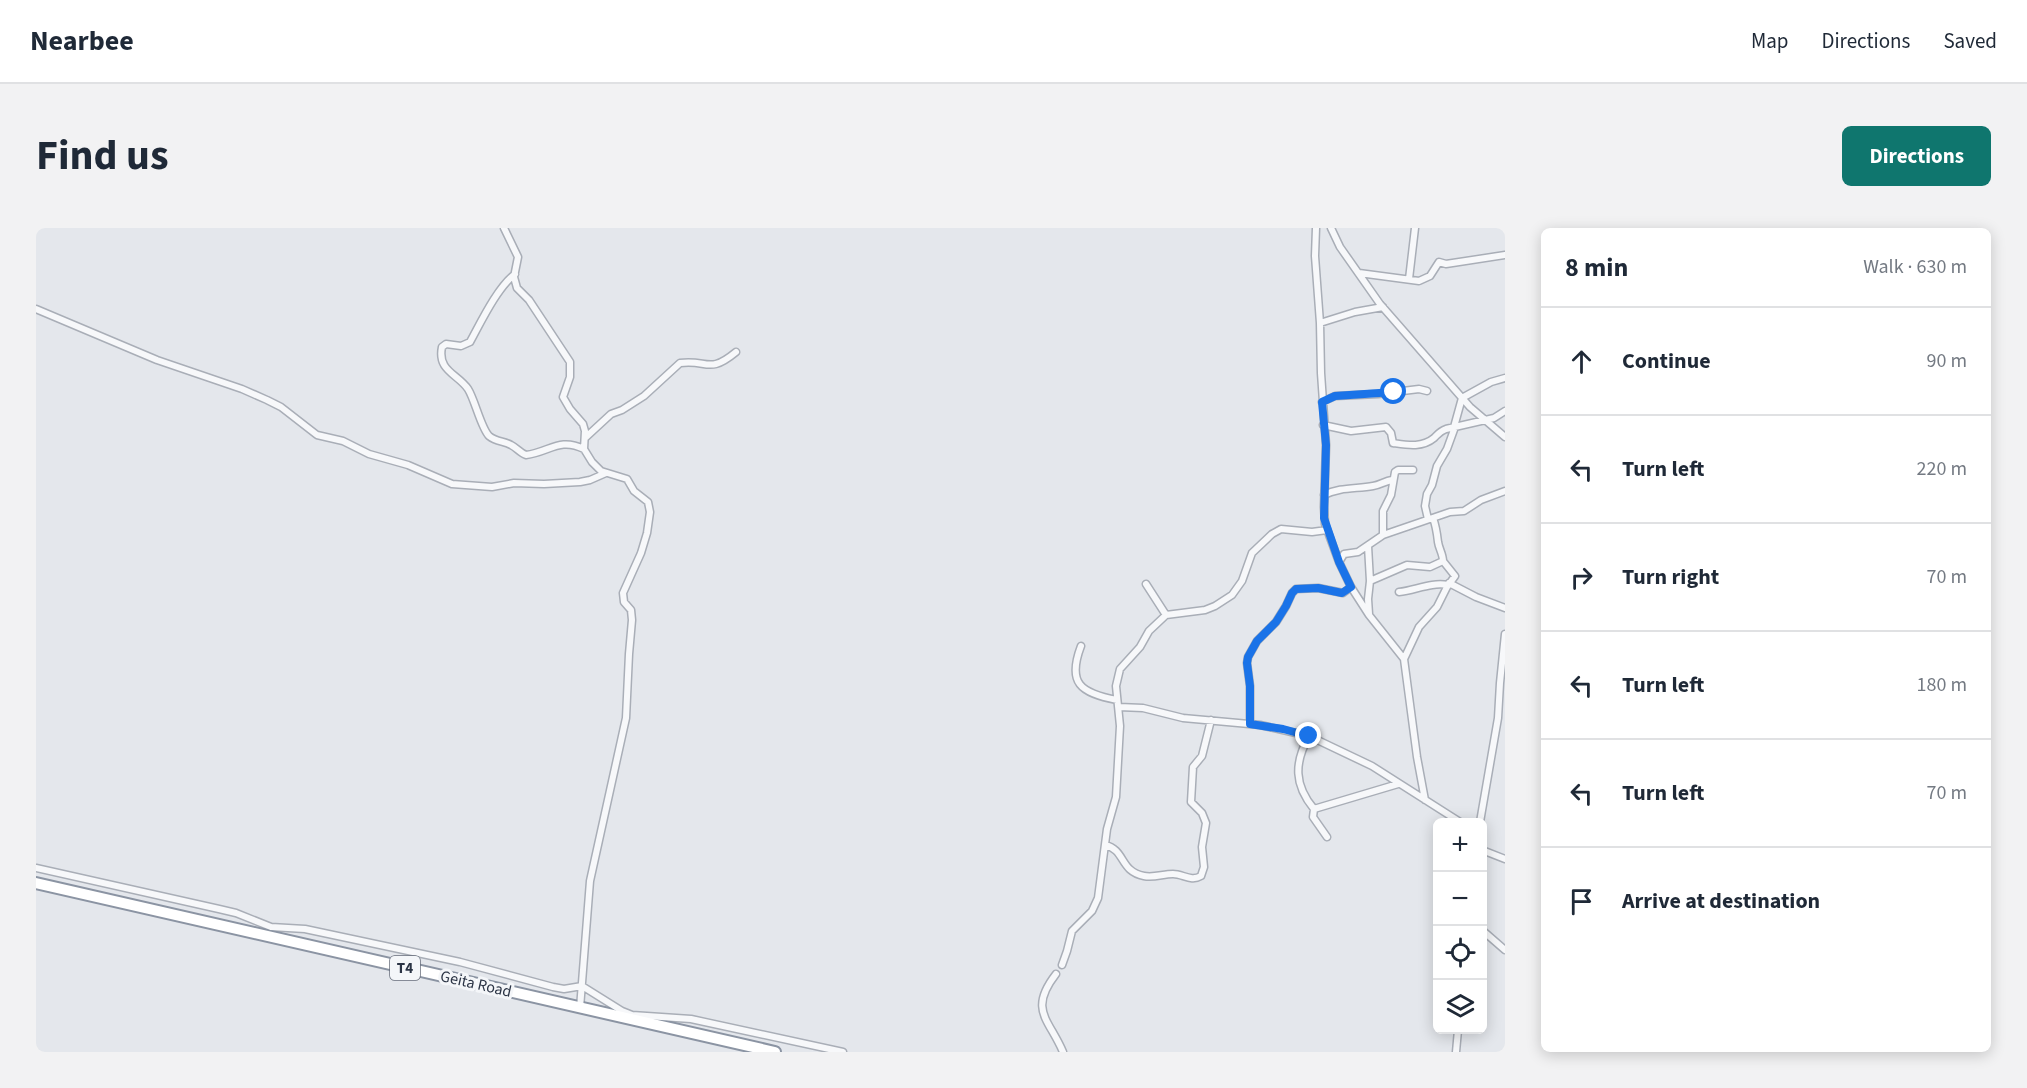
<!DOCTYPE html>
<html lang="en">
<head>
<meta charset="utf-8">
<style>
  body { margin:0; font-family:"Source Sans 3",sans-serif; background:#f2f2f3; color:#1f2937 }
  .controls { position:absolute; right:18px; bottom:18px; display:grid; overflow:hidden; border-radius:9px; box-shadow:0 3px 15px #0003 }
  .controls button { width:54px; height:54px; display:grid; place-items:center; padding:0; border:0; border-bottom:2px solid #e0e1e3; background:#fff; color:#1f2937; font:30px sans-serif }
  .stop { position:absolute; width:18px; height:18px; margin:-14px; border:4px solid #1a73e8; border-radius:50%; background:#fff }
  .stop.end { background:#1a73e8; border-color:#fff; box-shadow:0 2px 6px #0008 }
  .list { margin:0; padding:0; list-style:none }
  h2 { display:flex; justify-content:space-between; align-items:center; height:78px; margin:0; padding:0 24px; font-size:26px }
  h2 small { font-size:20px; font-weight:400; color:#747a83 }
  .list li { display:grid; grid-template-columns:39px 1fr auto; gap:18px; align-items:center; box-sizing:border-box; height:108px; padding:0 24px; border-top:2px solid #e0e1e3 }
  .list b { display:block; font-size:22px; white-space:nowrap }
  .list em { font-size:20px; font-style:normal; color:#747a83 }
  .icon { flex:none; width:33px; height:33px; fill:none; stroke:currentColor; stroke-width:2; stroke-linecap:round; stroke-linejoin:round }
  .map { position:relative; flex:none; width:1469px; height:824px; overflow:hidden; border-radius:9px }
  header { display:flex; align-items:center; gap:36px; box-sizing:border-box; height:84px; padding:0 30px; background:#fff; border-bottom:2px solid #e0e1e3 }
  header strong { font-size:28px }
  nav { display:flex; gap:33px; margin-inline-start:auto; font-size:21px }
  .intro { display:flex; align-items:center; justify-content:space-between; box-sizing:border-box; height:144px; padding:0 36px }
  h1 { margin:0; font-size:42px }
  .button { padding:15px 27px; border-radius:9px; background:#0f766e; color:#fff; font-size:21px; font-weight:700 }
  main { display:flex; gap:36px; padding:0 36px }
  aside { flex:1; background:#fff; border-radius:9px; box-shadow:0 3px 15px #0003 }
  .map>svg:first-child { display:block }
</style>
</head>
<body>
<header>
<strong>Nearbee</strong>
<nav><a>Map</a><a>Directions</a><a>Saved</a></nav>
</header>
<div class="intro"><h1>Find us</h1><a class="button">Directions</a></div>
<main>
<div class="map">
<svg width="1469" height="824" viewBox="0 0 1469 824">
  <rect width="100%" height="100%" fill="#e4e7ec"/>
  <g fill="none" stroke-linecap="round" stroke-linejoin="round">
    <g stroke="#a9aeb7" stroke-width="9">
      <path id="minor" d="M 468,0 L 482,29 L 478,49 L 481,60 L 493,72 L 534,134 L 534,149 L 527,169 L 534,181 L 547,196 L 549,203 L 548,221 L 556,234 L 565,243 L 591,251 L 598,263 L 612,274 L 614,284 L 611,305 L 605,325 L 587,365 L 588,374 L 595,382 L 596,392 L 593,426 L 590,490 L 554,653 L 544,780
        M 1280,0 L 1279,28 L 1284,95 L 1285,145 L 1290,217 L 1288,279 L 1289,296 L 1303,334 L 1315,359 L 1333,387 L 1368,431 L 1381,529 L 1389,572
        M 1295,0 L 1304,19 L 1344,76 L 1434,179 L 1469,209
        M 1323,45 L 1383,53 L 1394,48 L 1403,34 L 1410,36 L 1469,27
        M 479,46 C 461,60 445,94 434,114 L 425,118 L 410,116 L 406,119 C 401,143 422,146 432,161 C 439,172 445,200 453,208 C 460,214 468,213 475,217 C 481,220 484,225 490,227 C 514,224 523,209 548,221
        M 1373,51 L 1379,0
        M 0,81 L 121,132 L 206,161 L 231,172 L 245,179 L 281,207 L 307,213 L 333,226 L 372,237 L 416,256 L 456,259 L 478,255 L 508,256 L 544,254 L 554,252 L 570,245
        M 1284,95 L 1319,84 L 1347,79
        M 1286,174 L 1299,168 L 1342,166 L 1383,161 L 1391,163
        M 1287,197 L 1315,203 L 1350,199 L 1355,205 L 1357,215 C 1371,217 1386,220 1398,210 C 1402,206 1404,203 1410,201 L 1458,190 L 1469,183
        M 1418,199 L 1426,170 L 1455,154 L 1469,150
        M 549,210 L 575,186 L 586,182 L 608,168 L 644,135 C 672,131 672,147 700,124
        M 1288,267 C 1304,259 1320,261 1337,258 C 1344,257 1349,253 1356,252
        M 1392,291 L 1389,278 L 1391,266 L 1396,257 L 1401,238 L 1411,221 L 1419,199
        M 1347,307 L 1347,283 L 1355,267 L 1359,244 L 1362,242 L 1377,242
        M 1332,318 L 1334,353 L 1332,371 L 1333,386
        M 1303,334 L 1308,326 L 1322,324 L 1347,307 L 1414,284 L 1428,283 L 1445,272 L 1469,263
        M 1334,353 L 1371,337 L 1394,339 L 1407,333 C 1407,326 1403,321 1402,314 C 1401,305 1400,298 1397,290
        M 1413,355 L 1440,369 L 1469,380
        M 1110,356 L 1130,387
        M 1363,364 C 1380,362 1395,354 1412,357
        M 1045,418 C 1031,455 1044,465 1081,472
        M 1368,431 L 1383,399 L 1401,379 L 1411,359 L 1419,348 L 1407,333
        M 1083,479 L 1107,480 L 1147,490 L 1224,497 L 1273,508 L 1336,538 L 1424,594
        M 1214,496 L 1214,458 L 1211,435 L 1212,429 L 1221,413 L 1240,394 L 1250,378 L 1256,365 L 1260,361 L 1282,360 L 1307,365 L 1315,359
        M 1273,508 C 1258,535 1258,557 1278,581
        M 1444,594 L 1462,490 L 1464,455 L 1469,406
        M 1291,609 L 1277,589 L 1278,581 L 1362,556
        M 1069,617 C 1090,622 1083,643 1108,648 C 1118,650 1127,646 1137,646 C 1147,646 1155,654 1165,648 L 1168,639 L 1166,619 L 1170,595 L 1166,585 L 1155,574 L 1157,539 L 1166,528 L 1175,492
        M 1446,622 L 1469,631
        M 0,640 L 183,681 L 200,685 L 235,699 L 269,701 L 424,734 L 517,759 L 528,761 L 546,758 L 586,783 L 596,787 L 655,791 L 807,824
        M 1446,702 L 1469,722
        M 1026,737 L 1031,723 L 1036,703 L 1056,683 L 1062,670 L 1071,601 L 1080,569 L 1084,498 L 1080,458 L 1084,441 L 1104,419 L 1113,403 L 1130,387 L 1169,382 L 1179,378 L 1196,367 L 1206,353 L 1216,325 L 1236,306 L 1245,301 L 1276,304 L 1291,302
        M 1020,746 C 992,782 1013,791 1027,824
        M 1420,824 L 1422,802"/>
    </g>
    <g stroke="#8b94a3" stroke-width="14">
      <path id="trunk" d="M 0,655 L 739,824"/>
    </g>
    <use href="#minor" stroke="#f7f8fa" stroke-width="6"/>
    <use href="#trunk" stroke="#fff" stroke-width="10"/>
  </g>
  <g fill="none" stroke-linecap="round" stroke-linejoin="round">
    <path stroke="#1a73e8" stroke-width="8" d="M 1273,508 L 1247,501 L 1214,496 L 1214,458 L 1211,435 L 1212,429 L 1221,413 L 1240,394 L 1250,378 L 1256,365 L 1260,361 L 1282,360 L 1306,365 L 1315,359 L 1303,334 L 1288,290 L 1290,217 L 1286,174 L 1299,168 L 1358,164"/>
  </g>
  <g text-anchor="middle" dominant-baseline="central" stroke-width="6" stroke-linejoin="round" paint-order="stroke">
    <rect fill="#f4f6f9" stroke="#676e7b" stroke-width="1.5" x="354" y="728" width="30" height="24" rx="4.5"/>
    <g font-size="15" font-weight="bold" fill="#2b3445">
      <text x="369" y="740">T4</text>
    </g>
    <g font-size="16" fill="#2b3445" stroke="#f4f6f9">
      <text transform="translate(440 756) rotate(13)">Geita Road</text>
    </g>
  </g>
</svg>
<div class="controls">
<button>+</button>
<button>−</button>
<button><svg class="icon" aria-label="locate" viewBox="0 0 24 24"><circle cx="12" cy="12" r="6"/><path d="M12 2v4M12 18v4M2 12h4M18 12h4"/></svg></button>
<button><svg class="icon" aria-label="layers" viewBox="0 0 24 24"><path d="M12 4l9 5-9 5-9-5zM3 14l9 5 9-5"/></svg></button>
</div>
<div class="stop" style="left:1358px;top:164px"></div>
<div class="stop end" style="left:1273px;top:508px"></div>
</div>
<aside>
<h2>8 min<small>Walk · 630 m</small></h2>
<ul class="list">
<li><svg class="icon" aria-label="ahead" viewBox="0 0 24 24"><path d="M12 20V5M6 11l6-6 6 6"/></svg><div><b>Continue</b></div><em>90 m</em></li>
<li><svg class="icon" aria-label="left" viewBox="0 0 24 24"><path d="M17 20v-9H6M10 6l-5 5 5 5"/></svg><div><b>Turn left</b></div><em>220 m</em></li>
<li><svg class="icon" aria-label="right" viewBox="0 0 24 24"><path d="M7 20v-9h11M14 6l5 5-5 5"/></svg><div><b>Turn right</b></div><em>70 m</em></li>
<li><svg class="icon" aria-label="left" viewBox="0 0 24 24"><path d="M17 20v-9H6M10 6l-5 5 5 5"/></svg><div><b>Turn left</b></div><em>180 m</em></li>
<li><svg class="icon" aria-label="left" viewBox="0 0 24 24"><path d="M17 20v-9H6M10 6l-5 5 5 5"/></svg><div><b>Turn left</b></div><em>70 m</em></li>
<li><svg class="icon" aria-label="arrive" viewBox="0 0 24 24"><path d="M6 21V4h12l-3 4 3 4H6"/></svg><div><b>Arrive at destination</b></div></li>
</ul>
</aside>
</main>
</body>
</html>
